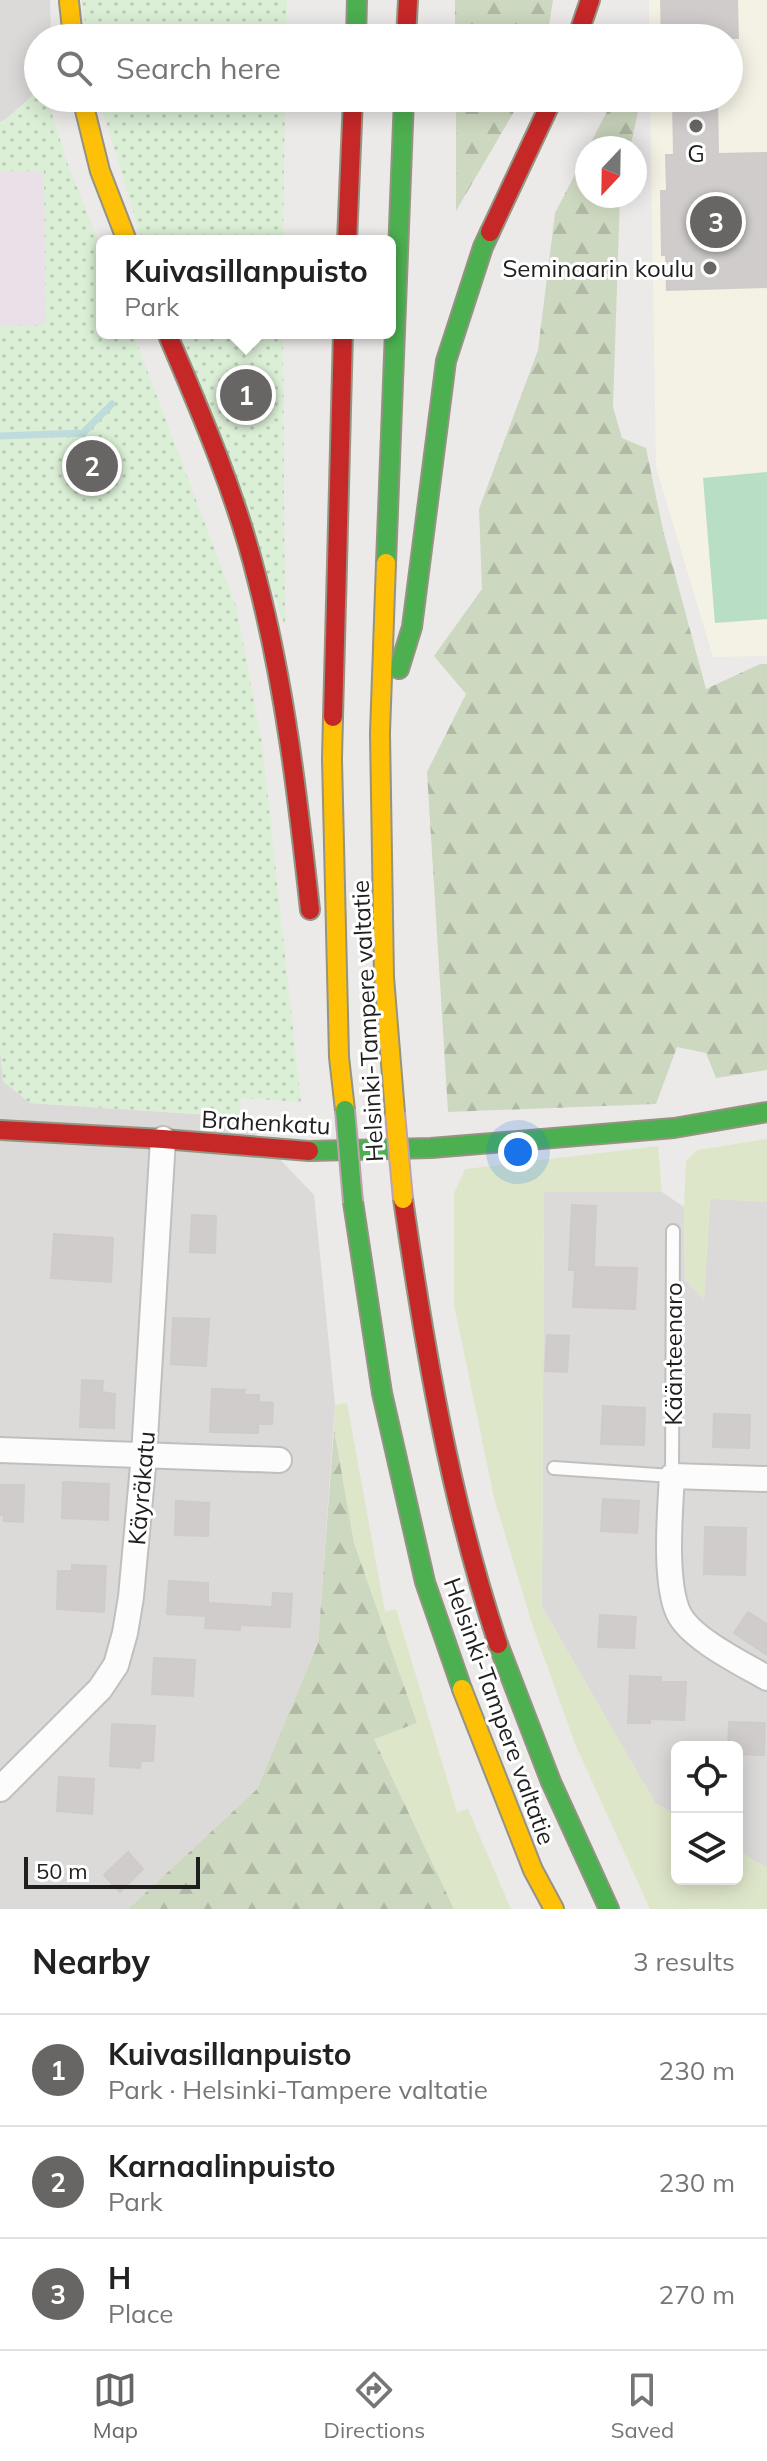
<!DOCTYPE html>
<html lang="en">
<head>
<meta charset="utf-8">
<style>
  body { margin:0; font-family:Mulish,sans-serif; background:#f6f6f6; color:#222 }
  .controls { position:absolute; right:24px; bottom:24px; display:grid; overflow:hidden; border-radius:12px; box-shadow:0 4px 20px #0003 }
  .controls button { width:72px; height:72px; display:grid; place-items:center; padding:0; border:0; border-bottom:2px solid #e0e0e0; background:#fff; color:#222; font:40px sans-serif }
  .compass { position:absolute; left:575px; top:136px; width:72px; height:72px; border-radius:50%; background:#fff; box-shadow:0 4px 20px #0003; rotate:202deg }
  .scale { position:absolute; left:24px; bottom:20px; width:176px; box-sizing:border-box; padding-left:8px; border:4px solid #1f1f1f; border-top:0; font-size:22px; line-height:28px; white-space:nowrap; color:#1f1f1f; -webkit-text-stroke:6px #fff; paint-order:stroke }
  .you { position:absolute; left:518px; top:1152px; width:28px; height:28px; margin:-20px; border:6px solid #fff; border-radius:50%; background:#1a73e8; box-shadow:0 0 0 12px #1a73e833 }
  .badge { display:grid; place-items:center; width:52px; height:52px; border-radius:50%; background:#676665; color:#fff; font-size:26px; font-weight:700 }
  .pin { position:absolute; translate:-50% -50%; border:4px solid #fff; box-shadow:0 2px 8px #0006 }
  .popup { position:absolute; left:96px; top:235px; width:300px; height:104px; box-sizing:border-box; display:grid; place-content:center; border-radius:12px; background:#fff; filter:drop-shadow(0 2px 6px #0005); font-size:26px; white-space:nowrap; color:#767676 }
  .popup b { font-size:30px; color:#222 }
  .popup::after { content:''; position:absolute; left:50%; top:100%; margin-left:-16px; border:16px solid transparent; border-top-color:#fff }
  .list { margin:0; padding:0; list-style:none }
  h2 { display:flex; justify-content:space-between; align-items:center; height:104px; margin:0; padding:0 32px; font-size:34px }
  h2 small { font-size:26px; font-weight:400; color:#767676 }
  .list li { display:grid; grid-template-columns:52px 1fr auto; gap:24px; align-items:center; box-sizing:border-box; height:112px; padding:0 32px; border-top:2px solid #e0e0e0 }
  .list b { display:block; font-size:30px; white-space:nowrap }
  .list p { margin:0; font-size:26px; white-space:nowrap; color:#767676 }
  .list em { font-size:26px; font-style:normal; color:#767676 }
  .icon { flex:none; width:44px; height:44px; fill:none; stroke:currentColor; stroke-width:2; stroke-linecap:round; stroke-linejoin:round }
  .map { position:relative; flex:none; width:767px; height:1909px; overflow:hidden }
  .search { position:absolute; background:#fff; box-shadow:0 4px 20px #0003; left:24px; right:24px; top:24px; height:88px; display:flex; align-items:center; gap:20px; box-sizing:border-box; padding:0 28px; border-radius:44px; color:#767676; font-size:30px }
  .sheet { height:440px; background:#fff }
  nav { display:flex; justify-content:space-around; align-items:center; box-sizing:border-box; height:112px; border-top:2px solid #e0e0e0; background:#fff; font-size:22px; color:#767676 }
  nav a { display:grid; justify-items:center; gap:4px }
  nav .on { color:#676665 }
  .map>svg:first-child { display:block }
</style>
</head>
<body>
<div class="map">
<svg width="767" height="1909" viewBox="0 0 767 1909">
  <defs>
    <pattern id="forest-firs" width="22" height="20" patternUnits="userSpaceOnUse" patternTransform="scale(2)"><rect width="22" height="20" fill="#cdd8c0"/><path d="M5 1l3.5 6h-7zM16 11l3.5 6h-7z" fill="#b0b9a5"/></pattern>
    <pattern id="park-dots" width="8" height="8" patternUnits="userSpaceOnUse" patternTransform="scale(2)"><rect width="8" height="8" fill="#dbefd6"/><path d="M2 2h.1M6 6h.1" fill="none" stroke="#bcccb7" stroke-width="1.8" stroke-linecap="round"/></pattern>
  </defs>
  <rect width="100%" height="100%" fill="#eceae8"/>
  <path fill="#dcdad9" d="M 0,0 L 50,0 L 51,38 L 38,38 L 38,87 L 29,99 L 5,120 L 0,122 Z
    M 0,1047 L 3,1081 L 30,1103 L 240,1117 L 314,1195 L 335,1405 L 318,1643 L 257,1789 L 128,1909 L 0,1909 Z
    M 544,1191 L 662,1192 L 684,1207 L 685,1280 L 704,1299 L 710,1198 L 767,1202 L 767,1868 L 737,1850 L 737,1747 L 677,1747 L 677,1815 L 655,1803 L 542,1607 Z"/>
  <path fill="#e9e1e7" d="M 0,171 L 44,171 L 46,326 L 0,326 Z"/>
  <path fill="#f4f1e5" d="M 649,0 L 767,0 L 767,656 L 713,657 L 656,467 L 650,98 L 729,98 L 729,38 L 649,38 Z"/>
  <path fill="#dee6ca" d="M 767,1139 L 767,1202 L 710,1199 L 704,1300 L 685,1280 L 684,1207 L 686,1161 L 697,1150 Z
    M 658,1146 L 662,1192 L 544,1192 L 542,1607 L 655,1803 L 677,1815 L 677,1879 L 737,1879 L 737,1850 L 767,1868 L 767,1909 L 650,1909 L 575,1744 L 532,1624 L 494,1498 L 454,1305 L 454,1193 L 465,1169 Z
    M 347,1403 L 385,1612 L 396,1609 L 457,1812 L 468,1809 L 511,1909 L 454,1909 L 374,1738 L 417,1723 L 354,1543 L 334,1429 L 335,1405 Z"/>
  <path fill="url(#forest-firs)" d="M 455,0 L 553,0 L 547,38 L 455,38 Z
    M 456,98 L 522,98 L 456,211 Z
    M 614,98 L 641,98 L 630,148 L 588,148 Z
    M 587,151 L 587,196 L 620,196 L 613,407 L 622,438 L 646,448 L 663,530 L 706,689 L 760,664 L 767,664 L 767,1070 L 716,1078 L 706,1053 L 677,1047 L 656,1104 L 448,1112 L 427,772 L 466,694 L 434,656 L 482,589 L 479,509 L 538,350 L 555,213 Z
    M 334,1429 L 354,1543 L 417,1723 L 374,1739 L 454,1909 L 128,1909 L 257,1789 L 318,1643 Z"/>
  <path fill="url(#park-dots)" d="M 82,0 L 287,0 L 286,38 L 87,38 Z
    M 38,87 L 38,98 L 47,98 L 67,162 L 102,250 L 102,333 L 133,333 L 236,606 L 262,743 L 301,1102 L 241,1098 L 240,1117 L 30,1103 L 3,1081 L 0,1047 L 0,326 L 46,325 L 44,171 L 0,171 L 0,122 C 15,115 28,101 38,87 Z
    M 99,98 L 285,98 L 283,241 L 142,241 Z
    M 181,333 L 283,333 L 285,626 Z"/>
  <path fill="#b8dec6" d="M 767,472 L 767,619 L 715,623 L 703,478 Z"/>
  <g fill="none" stroke-linecap="round" stroke-linejoin="round">
    <path stroke="#bedcdc" stroke-width="7" d="M 0,436 L 83,433 L 112,404"/>
  </g>
  <path fill="#cfcccb" stroke="#cfcbc9" stroke-width="2" d="M 661,0 L 737,0 L 738,38 L 662,38 Z
    M 673,98 L 717,98 L 718,154 L 767,153 L 767,287 L 667,290 L 666,255 L 662,255 L 661,191 L 667,191 L 666,155 L 674,155 Z
    M 572,1205 L 596,1206 L 594,1267 L 637,1268 L 635,1309 L 573,1307 L 575,1270 L 569,1270 Z
    M 192,1215 L 216,1216 L 215,1253 L 190,1252 Z
    M 54,1234 L 113,1238 L 111,1282 L 51,1278 Z
    M 173,1318 L 209,1319 L 206,1366 L 171,1364 Z
    M 547,1335 L 569,1336 L 567,1372 L 545,1371 Z
    M 82,1380 L 103,1381 L 102,1392 L 115,1394 L 114,1428 L 80,1427 Z
    M 212,1389 L 245,1390 L 244,1395 L 259,1395 L 259,1402 L 273,1403 L 272,1424 L 258,1424 L 258,1433 L 210,1432 Z
    M 603,1406 L 645,1408 L 644,1445 L 601,1444 Z
    M 714,1414 L 750,1415 L 749,1448 L 713,1447 Z
    M 63,1482 L 109,1484 L 108,1520 L 62,1518 Z
    M 0,1485 L 24,1485 L 23,1522 L 4,1521 L 4,1515 L 0,1515 Z
    M 603,1499 L 639,1501 L 637,1533 L 601,1531 Z
    M 176,1501 L 209,1503 L 208,1536 L 175,1535 Z
    M 705,1527 L 746,1528 L 745,1575 L 704,1574 Z
    M 72,1565 L 106,1566 L 104,1612 L 57,1609 L 58,1571 L 72,1571 Z
    M 169,1581 L 208,1583 L 208,1603 L 272,1607 L 273,1593 L 292,1594 L 290,1627 L 240,1625 L 240,1630 L 205,1628 L 206,1616 L 167,1614 Z
    M 748,1612 L 767,1624 L 767,1655 L 734,1633 Z
    M 600,1615 L 636,1617 L 634,1648 L 598,1647 Z
    M 154,1658 L 195,1660 L 193,1696 L 152,1694 Z
    M 630,1676 L 661,1677 L 661,1682 L 686,1682 L 684,1720 L 650,1719 L 650,1723 L 628,1723 Z
    M 729,1722 L 765,1723 L 764,1755 L 737,1754 L 737,1747 L 728,1747 Z
    M 112,1724 L 155,1726 L 153,1761 L 141,1761 L 140,1768 L 110,1766 Z
    M 59,1777 L 94,1779 L 92,1814 L 57,1811 Z
    M 128,1852 L 143,1869 L 120,1892 L 104,1875 Z"/>
  <g fill="none" stroke-linecap="round" stroke-linejoin="round">
    <g stroke="#c0bfbe" stroke-width="16">
      <path id="lane" d="M 554,1468 L 672,1476 L 673,1231"/>
    </g>
    <g stroke="#c0bfbe" stroke-width="28">
      <path id="street" d="M 0,1450 L 279,1460
        M 767,1479 L 672,1476 C 670,1511 664,1580 678,1612 C 689,1638 743,1664 767,1678
        M 0,1789 L 100,1689 L 116,1665 L 125,1633 L 131,1597 L 144,1455 L 163,1139"/>
    </g>
    <g stroke="#959382" stroke-width="22">
      <path id="fast" d="M 356,38 L 357,0
        M 386,563 L 404,98
        M 399,669 L 412,627 L 446,361 L 483,247 L 490,232
        M 309,1151 L 431,1148 L 674,1128 L 767,1112
        M 353,1202 L 382,1393 L 425,1582 L 462,1689
        M 498,1644 L 551,1782 L 609,1909"/>
    </g>
    <g stroke="#959382" stroke-width="22">
      <path id="slow" d="M 69,2 L 73,38
        M 82,98 L 100,171 L 127,241
        M 386,563 L 380,733 L 384,977 L 395,1113
        M 333,717 L 332,759 L 339,1057 L 345,1110
        M 462,1689 L 533,1870 L 554,1909"/>
    </g>
    <g stroke="#959382" stroke-width="22">
      <path id="jam" d="M 406,38 L 408,0
        M 577,38 L 590,0
        M 490,232 L 553,98
        M 347,241 L 353,98
        M 167,333 C 201,413 236,494 257,579 C 285,687 298,799 310,910
        M 333,717 L 343,333
        M 0,1130 L 163,1139 L 309,1151
        M 403,1199 C 425,1350 450,1499 498,1644"/>
    </g>
    <use href="#lane" stroke="#fcfcfc" stroke-width="12"/>
    <use href="#street" stroke="#fcfcfc" stroke-width="24"/>
    <use href="#fast" stroke="#4caf50" stroke-width="18"/>
    <use href="#slow" stroke="#ffc107" stroke-width="18"/>
    <use href="#jam" stroke="#c62828" stroke-width="18"/>
    <g stroke="#bea2af" stroke-width="22" stroke-linecap="butt">
      <path id="fast-bridge" d="M 345,1110 L 353,1202"/>
    </g>
    <g stroke="#bea2af" stroke-width="22" stroke-linecap="butt">
      <path id="slow-bridge" d="M 395,1113 L 403,1199"/>
    </g>
    <use href="#fast-bridge" stroke="#4caf50" stroke-width="18"/>
    <use href="#slow-bridge" stroke="#ffc107" stroke-width="18"/>
  </g>
  <g fill="#676665" stroke="#fff" stroke-width="3">
    <circle cx="696" cy="126" r="8"/>
    <circle cx="710" cy="268" r="8"/>
  </g>
  <g text-anchor="middle" dominant-baseline="central" stroke-width="6" stroke-linejoin="round" paint-order="stroke">
    <g font-size="24" fill="#1f1f1f" stroke="#fff">
      <text x="696" y="153">G</text>
      <text x="694" y="268" text-anchor="end">Seminaarin koulu</text>
    </g>
    <g font-size="24" fill="#1f1f1f" stroke="#fff">
      <text transform="translate(367 1021) rotate(-93)">Helsinki-Tampere valtatie</text>
      <text transform="translate(266 1122) rotate(3)">Brahenkatu</text>
      <text transform="translate(673 1354) rotate(-90)">Käänteenaro</text>
      <text transform="translate(141 1488) rotate(-85)">Käyräkatu</text>
      <text transform="translate(500 1711) rotate(70)">Helsinki-Tampere valtatie</text>
    </g>
  </g>
</svg>
<div class="controls">
<button><svg class="icon" aria-label="locate" viewBox="0 0 24 24"><circle cx="12" cy="12" r="6"/><path d="M12 2v4M12 18v4M2 12h4M18 12h4"/></svg></button>
<button><svg class="icon" aria-label="layers" viewBox="0 0 24 24"><path d="M12 4l9 5-9 5-9-5zM3 14l9 5 9-5"/></svg></button>
</div>
<svg class="compass" viewBox="-18 -18 36 36"><path d="M0-13l5 13h-10z" fill="#e53935"/><path d="M0 13l5-13h-10z" fill="#767676"/></svg>
<div class="scale">50 m</div>
<div class="you"></div>
<div class="pin badge" style="left:246px;top:395px">1</div>
<div class="popup"><b>Kuivasillanpuisto</b>Park</div>
<div class="pin badge" style="left:92px;top:466px">2</div>
<div class="pin badge" style="left:716px;top:222px">3</div>
<div class="search"><svg class="icon" aria-label="search" viewBox="0 0 24 24"><circle cx="10" cy="10" r="6"/><path d="M15 15l6 6"/></svg>Search here</div>
</div>
<section class="sheet">
<h2>Nearby<small>3 results</small></h2>
<ul class="list">
<li><span class="badge">1</span><div><b>Kuivasillanpuisto</b><p>Park · Helsinki-Tampere valtatie</p></div><em>230 m</em></li>
<li><span class="badge">2</span><div><b>Karnaalinpuisto</b><p>Park</p></div><em>230 m</em></li>
<li><span class="badge">3</span><div><b>H</b><p>Place</p></div><em>270 m</em></li>
</ul>
</section>
<nav>
<a class="on"><svg class="icon" aria-label="map" viewBox="0 0 24 24"><path d="M3 6l6-2 6 2 6-2v14l-6 2-6-2-6 2zM9 4v14M15 6v14"/></svg>Map</a>
<a><svg class="icon" aria-label="directions" viewBox="0 0 24 24"><path d="M12 3l9 9-9 9-9-9zM9 14v-3h6M13 9l2 2-2 2"/></svg>Directions</a>
<a><svg class="icon" aria-label="saved" viewBox="0 0 24 24"><path d="M7 4h10v16l-5-4-5 4z"/></svg>Saved</a>
</nav>
</body>
</html>
